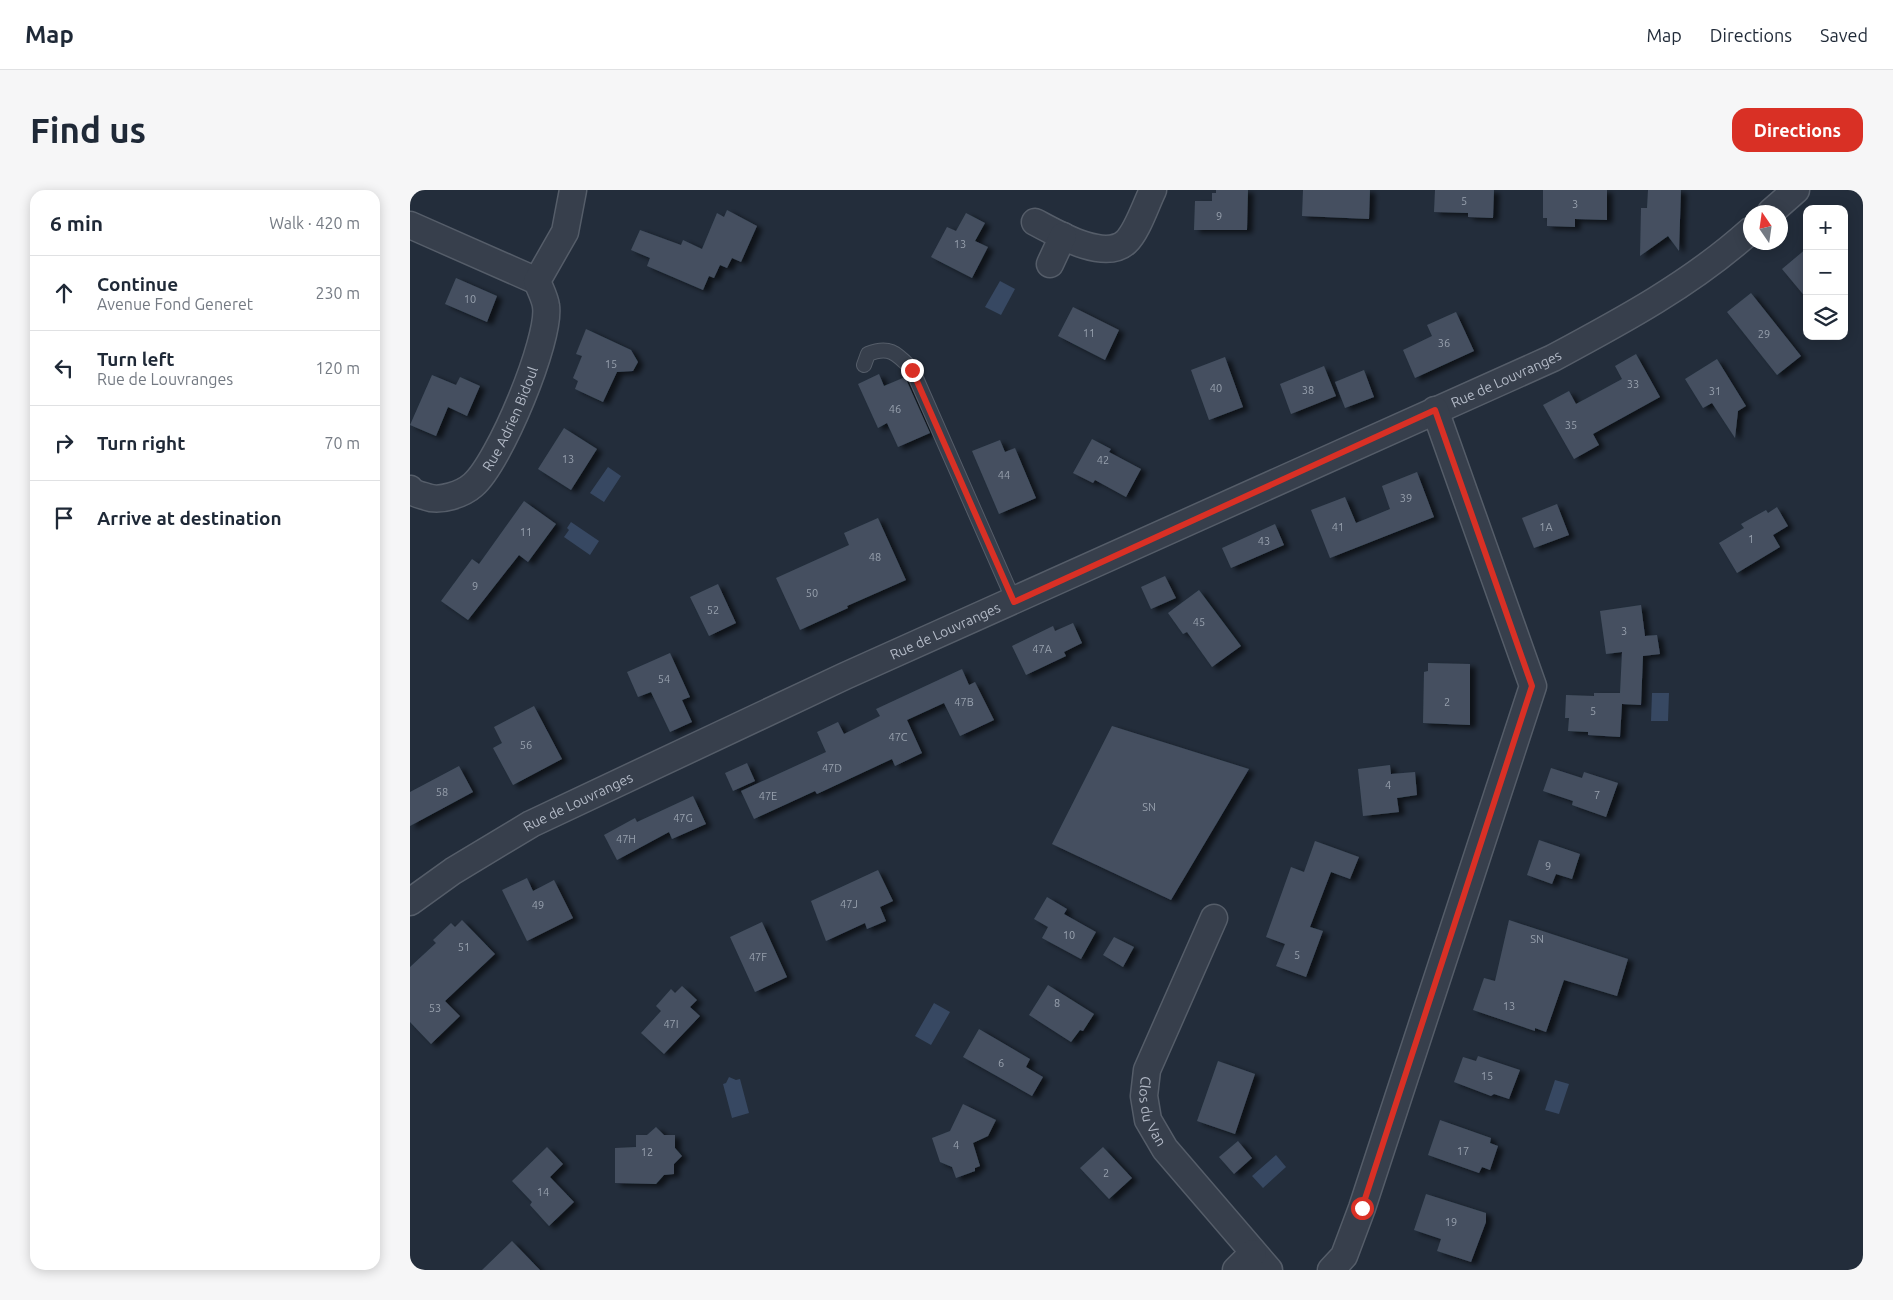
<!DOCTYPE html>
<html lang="en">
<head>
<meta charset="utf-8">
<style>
  body { margin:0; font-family:Ubuntu,sans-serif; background:#f6f6f7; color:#1f2937 }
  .controls { position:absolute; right:15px; top:15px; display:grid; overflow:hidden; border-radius:10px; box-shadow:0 2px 12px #0003 }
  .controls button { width:45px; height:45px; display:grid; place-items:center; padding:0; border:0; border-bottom:1px solid #e0e1e3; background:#fff; color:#1f2937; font:25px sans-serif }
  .compass { position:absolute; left:1333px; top:15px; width:45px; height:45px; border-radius:50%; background:#fff; box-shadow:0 2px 12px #0003; rotate:347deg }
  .stop { position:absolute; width:15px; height:15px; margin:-11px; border:4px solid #d93025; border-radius:50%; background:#fff }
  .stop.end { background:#d93025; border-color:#fff; box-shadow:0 1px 5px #0008 }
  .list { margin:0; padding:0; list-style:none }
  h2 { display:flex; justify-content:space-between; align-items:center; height:65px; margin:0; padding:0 20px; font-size:21px }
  h2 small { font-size:16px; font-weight:400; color:#747a83 }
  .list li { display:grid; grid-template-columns:32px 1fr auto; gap:15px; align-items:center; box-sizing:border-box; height:75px; padding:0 20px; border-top:1px solid #e0e1e3 }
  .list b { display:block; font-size:19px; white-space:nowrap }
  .list p { margin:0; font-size:16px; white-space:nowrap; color:#747a83 }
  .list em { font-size:16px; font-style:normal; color:#747a83 }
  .icon { flex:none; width:28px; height:28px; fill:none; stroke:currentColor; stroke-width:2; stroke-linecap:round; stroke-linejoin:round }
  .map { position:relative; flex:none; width:1453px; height:1080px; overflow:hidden; border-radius:15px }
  header { display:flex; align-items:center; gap:30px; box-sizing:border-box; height:70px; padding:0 25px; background:#fff; border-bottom:1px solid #e0e1e3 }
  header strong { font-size:24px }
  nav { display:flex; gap:28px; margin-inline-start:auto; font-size:18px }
  .intro { display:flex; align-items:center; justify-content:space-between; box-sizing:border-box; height:120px; padding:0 30px }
  h1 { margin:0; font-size:35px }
  .button { padding:12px 22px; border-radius:15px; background:#d93025; color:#fff; font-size:18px; font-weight:700 }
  main { display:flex; gap:30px; padding:0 30px }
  aside { flex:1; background:#fff; border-radius:15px; box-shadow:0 2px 12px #0003 }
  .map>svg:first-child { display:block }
</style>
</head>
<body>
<header>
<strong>Map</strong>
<nav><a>Map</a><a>Directions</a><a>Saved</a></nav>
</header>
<div class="intro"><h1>Find us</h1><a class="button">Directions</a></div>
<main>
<aside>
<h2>6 min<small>Walk · 420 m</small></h2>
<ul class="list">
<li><svg class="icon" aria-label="ahead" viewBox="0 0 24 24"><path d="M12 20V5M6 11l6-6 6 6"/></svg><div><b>Continue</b><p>Avenue Fond Generet</p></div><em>230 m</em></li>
<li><svg class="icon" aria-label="left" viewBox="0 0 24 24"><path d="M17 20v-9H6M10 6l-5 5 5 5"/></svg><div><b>Turn left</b><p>Rue de Louvranges</p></div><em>120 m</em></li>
<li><svg class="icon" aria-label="right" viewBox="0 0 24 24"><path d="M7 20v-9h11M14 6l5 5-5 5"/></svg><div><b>Turn right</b></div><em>70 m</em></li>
<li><svg class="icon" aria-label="arrive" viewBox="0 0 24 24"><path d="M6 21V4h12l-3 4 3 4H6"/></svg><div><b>Arrive at destination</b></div></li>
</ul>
</aside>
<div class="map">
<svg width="1453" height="1080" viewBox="0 0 1453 1080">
  <defs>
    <filter id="shadow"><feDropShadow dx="5.5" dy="3" stdDeviation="2.5" flood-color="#0009"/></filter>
  </defs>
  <rect width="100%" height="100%" fill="#232d3b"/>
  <path fill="#374862" d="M 590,91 L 605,99 L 591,125 L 575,117 Z
    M 198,277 L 211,286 L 194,312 L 180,303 Z
    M 161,332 L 189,351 L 180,365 L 154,347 L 159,340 L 157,338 Z
    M 1242,503 L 1259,503 L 1258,531 L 1241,531 Z
    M 524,813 L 540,822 L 521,855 L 505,846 Z
    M 319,887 L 326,890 L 330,889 L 339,923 L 322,928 L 313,894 L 316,893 Z
    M 1145,890 L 1159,894 L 1149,924 L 1135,920 Z
    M 866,965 L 876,977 L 853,998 L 842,986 Z"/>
  <path fill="#445060" filter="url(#shadow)" d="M 806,0 L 838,0 L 837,40 L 784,40 L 785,11 L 802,11 L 802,3 L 806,3 Z
    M 893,0 L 960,0 L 959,29 L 892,26 Z
    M 1025,0 L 1084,0 L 1083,28 L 1058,27 L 1058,23 L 1024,22 Z
    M 1133,0 L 1197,0 L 1197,30 L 1165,29 L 1165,37 L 1137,36 L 1137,28 L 1133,28 Z
    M 1238,0 L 1271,0 L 1269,61 L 1258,46 L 1230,66 L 1231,18 L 1237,18 Z
    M 317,20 L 347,36 L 331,72 L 322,68 L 317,78 L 310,75 L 304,88 L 299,86 L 293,100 L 237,76 L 240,68 L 221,60 L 230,40 L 271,55 L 273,50 L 292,59 L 307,23 L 314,27 Z
    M 556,23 L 575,33 L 565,51 L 578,57 L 562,88 L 521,67 L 537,37 L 546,41 Z
    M 1397,58 L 1397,109 L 1372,79 Z
    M 46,88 L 87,106 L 77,132 L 35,114 Z
    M 1341,103 L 1391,166 L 1367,185 L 1317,122 Z
    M 663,117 L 709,140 L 695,170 L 648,146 Z
    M 1046,122 L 1064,161 L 1005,188 L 993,160 L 1022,146 L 1017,135 Z
    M 176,139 L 221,160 L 228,172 L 223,181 L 207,182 L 193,212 L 165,199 L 168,191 L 163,188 L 172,166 L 166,164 Z
    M 1226,164 L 1250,207 L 1183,244 L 1189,255 L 1164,269 L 1133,215 L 1159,201 L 1166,214 L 1212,189 L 1205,176 Z
    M 815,167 L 833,217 L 799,230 L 781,180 Z
    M 1307,169 L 1336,216 L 1328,221 L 1325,248 L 1302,213 L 1293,218 L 1275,189 Z
    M 914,176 L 926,206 L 881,224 L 870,194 Z
    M 954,180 L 964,207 L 935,218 L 925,192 Z
    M 469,184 L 474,196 L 495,187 L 520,243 L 488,257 L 477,233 L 468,238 L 448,194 Z
    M 22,185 L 46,195 L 50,187 L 70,196 L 57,226 L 38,217 L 26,246 L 0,235 Z
    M 154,238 L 187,259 L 161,300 L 128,279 Z
    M 682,249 L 701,259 L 699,262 L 731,279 L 716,307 L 685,290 L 683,293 L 663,283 Z
    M 590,250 L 595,262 L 605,258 L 626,308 L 589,324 L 562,261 Z
    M 1007,282 L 1024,327 L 920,368 L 901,320 L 935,307 L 946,333 L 980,319 L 972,296 Z
    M 114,311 L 146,334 L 118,372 L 109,365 L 58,430 L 31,411 L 62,369 L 69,374 Z
    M 1147,314 L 1159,345 L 1124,358 L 1112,328 Z
    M 1367,317 L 1378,336 L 1363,345 L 1370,357 L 1327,383 L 1309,353 L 1334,338 L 1331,334 L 1356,320 L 1358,323 Z
    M 468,328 L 496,390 L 437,416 L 438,418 L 390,440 L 366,388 L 439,355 L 434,343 Z
    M 865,334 L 874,355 L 821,378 L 812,358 Z
    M 755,386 L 766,408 L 741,419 L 731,397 Z
    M 308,394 L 326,433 L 299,446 L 280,407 Z
    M 789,400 L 831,456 L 802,477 L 777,442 L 773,444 L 758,423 Z
    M 1231,415 L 1235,446 L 1247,445 L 1250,464 L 1233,466 L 1231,515 L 1212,514 L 1210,547 L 1178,545 L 1178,542 L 1158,541 L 1159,528 L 1155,528 L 1156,505 L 1184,506 L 1184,503 L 1210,503 L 1212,462 L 1196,464 L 1190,421 Z
    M 663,433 L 672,453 L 654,462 L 656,466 L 616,485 L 602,456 L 643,436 L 645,441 Z
    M 260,463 L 280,507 L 272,510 L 282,532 L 260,542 L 241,502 L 228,507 L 217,482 Z
    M 1018,473 L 1060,474 L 1060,535 L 1013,533 L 1014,482 L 1018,481 Z
    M 552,479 L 559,495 L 565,492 L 584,530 L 550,546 L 534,513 L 497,530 L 512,563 L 485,576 L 482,569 L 407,604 L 405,601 L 344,629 L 331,601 L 416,562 L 407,542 L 428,532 L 434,544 L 470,526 L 466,519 Z
    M 124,516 L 152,569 L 103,595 L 83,558 L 92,553 L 84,537 Z
    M 702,536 L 839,579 L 761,710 L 642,654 Z
    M 337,573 L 345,591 L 323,601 L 315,583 Z
    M 980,575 L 981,584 L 1005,582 L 1007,605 L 987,608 L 989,622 L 953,626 L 948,579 Z
    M 49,576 L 63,602 L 0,636 L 0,602 Z
    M 1141,578 L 1172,588 L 1174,582 L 1208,593 L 1196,627 L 1162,615 L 1163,611 L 1133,601 Z
    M 283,606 L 296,634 L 262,649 L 259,642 L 207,670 L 194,645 L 225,628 L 227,632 Z
    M 1129,650 L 1170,664 L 1162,689 L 1146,684 L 1142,694 L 1117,685 Z
    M 905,651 L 949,667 L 940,689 L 921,682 L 900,737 L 913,741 L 896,787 L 866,776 L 875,754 L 856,747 L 881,677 L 894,682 Z
    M 468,680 L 483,711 L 470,717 L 476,731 L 457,739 L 455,733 L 416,751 L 401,711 Z
    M 117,688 L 123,701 L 144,690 L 163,728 L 117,751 L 92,700 Z
    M 637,707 L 657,719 L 654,724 L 686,742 L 671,769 L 632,748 L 638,737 L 624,729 Z
    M 52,730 L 85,764 L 35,811 L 50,826 L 21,854 L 0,832 L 0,777 L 26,753 L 23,750 L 41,733 L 45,737 Z
    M 1099,730 L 1218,769 L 1207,806 L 1154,790 L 1136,842 L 1125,838 L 1125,841 L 1063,820 L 1074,788 L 1085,791 Z
    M 352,732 L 377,787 L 345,802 L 320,747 Z
    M 704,747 L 724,757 L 713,777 L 693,765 Z
    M 638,795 L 684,824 L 673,841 L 670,840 L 661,852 L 619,825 Z
    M 272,796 L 287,810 L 280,817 L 290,826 L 254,864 L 231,843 L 251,821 L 246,816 L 261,799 L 265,803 Z
    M 569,839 L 620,869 L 616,877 L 633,887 L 622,906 L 553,867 Z
    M 1068,866 L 1110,880 L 1099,909 L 1084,904 L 1081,906 L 1044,892 L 1053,867 L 1066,871 Z
    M 808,871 L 845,884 L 825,944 L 787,931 Z
    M 553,914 L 586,930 L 578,946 L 563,953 L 570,976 L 565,978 L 565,981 L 546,988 L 542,977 L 530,972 L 522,948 L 540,941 Z
    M 1030,930 L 1081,948 L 1080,953 L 1088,956 L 1080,980 L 1072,977 L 1069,983 L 1018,965 Z
    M 246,937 L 254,945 L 265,945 L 265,958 L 272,966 L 264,974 L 264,984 L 254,985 L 246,994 L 205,993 L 205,958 L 226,957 L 226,945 L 237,945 Z
    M 828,951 L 842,968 L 824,984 L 809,967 Z
    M 137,957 L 153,974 L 140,987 L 164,1012 L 139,1036 L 120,1015 L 122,1012 L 102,991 Z
    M 693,957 L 722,988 L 699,1009 L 670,978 Z
    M 1016,1004 L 1076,1023 L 1076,1032 L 1061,1072 L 1027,1061 L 1031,1049 L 1004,1040 Z
    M 102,1051 L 130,1080 L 72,1080 Z"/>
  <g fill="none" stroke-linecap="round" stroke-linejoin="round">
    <g stroke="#555d69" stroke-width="16">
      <path id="service" d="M 454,175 L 458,164 C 480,155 487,164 502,179 L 604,411"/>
    </g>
    <g stroke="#555d69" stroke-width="29">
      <g id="minor">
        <path d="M 1361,22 L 1386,0"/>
        <path d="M 625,32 C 646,43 694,72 716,52 C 727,42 736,14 743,0"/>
        <path d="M 0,35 L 127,91"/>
        <path d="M 640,74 L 653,46"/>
        <path id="s1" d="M 0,299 C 4,304 11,305 17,307 C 30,312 53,304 63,295 C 89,273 141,149 136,116 C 135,108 130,99 127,91 L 155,42 L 163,0"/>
        <path id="s2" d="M 0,712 L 43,681 L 121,634 L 435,486 L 1143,168 C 1212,131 1281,94 1340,41"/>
        <path id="s3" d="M 804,728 L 737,880 L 734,906 L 738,930 L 755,959 L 859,1080"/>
        <path d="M 826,1080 L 843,1063"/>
        <path d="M 921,1080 L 934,1066 L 952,1018 L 1123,496 L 1025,220"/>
      </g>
    </g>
    <use href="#service" stroke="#373f4c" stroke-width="14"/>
    <use href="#minor" stroke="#373f4c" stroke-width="26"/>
  </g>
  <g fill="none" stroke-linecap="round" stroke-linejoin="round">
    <path stroke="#d93025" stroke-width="6" d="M 502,180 L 604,412 L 1025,220 L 1122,496 L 952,1018"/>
  </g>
  <g text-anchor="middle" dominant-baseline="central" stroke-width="4.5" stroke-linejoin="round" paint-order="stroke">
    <g font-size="11" fill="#97a0ad">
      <text x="1054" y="11">5</text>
      <text x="1165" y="14">3</text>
      <text x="809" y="26">9</text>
      <text x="550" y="54">13</text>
      <text x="60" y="109">10</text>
      <text x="679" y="143">11</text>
      <text x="1354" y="144">29</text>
      <text x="1034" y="153">36</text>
      <text x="201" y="174">15</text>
      <text x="1223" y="194">33</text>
      <text x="806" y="198">40</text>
      <text x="898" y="200">38</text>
      <text x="1305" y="201">31</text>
      <text x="485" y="219">46</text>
      <text x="1161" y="235">35</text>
      <text x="158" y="269">13</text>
      <text x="693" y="270">42</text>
      <text x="594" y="285">44</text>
      <text x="996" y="308">39</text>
      <text x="928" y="337">41</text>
      <text x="1136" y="337">1A</text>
      <text x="116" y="342">11</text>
      <text x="1341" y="349">1</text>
      <text x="854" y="351">43</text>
      <text x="465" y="367">48</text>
      <text x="65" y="396">9</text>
      <text x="402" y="403">50</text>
      <text x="303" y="420">52</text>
      <text x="789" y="432">45</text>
      <text x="1214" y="441">3</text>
      <text x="632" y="459">47A</text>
      <text x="254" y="489">54</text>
      <text x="554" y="512">47B</text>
      <text x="1037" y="512">2</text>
      <text x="1183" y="521">5</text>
      <text x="488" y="547">47C</text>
      <text x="116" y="555">56</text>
      <text x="422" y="578">47D</text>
      <text x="978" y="595">4</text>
      <text x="32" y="602">58</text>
      <text x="1187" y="605">7</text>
      <text x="358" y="606">47E</text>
      <text x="739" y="617">SN</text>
      <text x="273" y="628">47G</text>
      <text x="216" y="649">47H</text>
      <text x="1138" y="676">9</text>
      <text x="439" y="714">47J</text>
      <text x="128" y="715">49</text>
      <text x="659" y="745">10</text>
      <text x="1127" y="749">SN</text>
      <text x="54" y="757">51</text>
      <text x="887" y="765">5</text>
      <text x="348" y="767">47F</text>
      <text x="647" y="813">8</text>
      <text x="1099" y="816">13</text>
      <text x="25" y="818">53</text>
      <text x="261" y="834">47I</text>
      <text x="591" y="873">6</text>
      <text x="1077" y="886">15</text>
      <text x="546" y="955">4</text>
      <text x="1053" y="961">17</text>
      <text x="237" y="962">12</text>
      <text x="696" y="983">2</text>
      <text x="133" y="1002">14</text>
      <text x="1041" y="1032">19</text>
    </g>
    <g font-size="14" fill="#b3bac7" stroke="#1c2430">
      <text stroke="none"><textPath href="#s2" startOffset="1216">Rue de Louvranges</textPath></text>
      <text stroke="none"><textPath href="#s1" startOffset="145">Rue Adrien Bidoul</textPath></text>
      <text stroke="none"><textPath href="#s2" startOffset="601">Rue de Louvranges</textPath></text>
      <text stroke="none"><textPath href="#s2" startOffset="196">Rue de Louvranges</textPath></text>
      <text stroke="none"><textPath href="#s3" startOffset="209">Clos du Van</textPath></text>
    </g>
  </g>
</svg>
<div class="controls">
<button>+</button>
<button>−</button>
<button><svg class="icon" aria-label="layers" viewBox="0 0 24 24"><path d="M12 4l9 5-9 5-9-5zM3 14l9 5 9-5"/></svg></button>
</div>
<svg class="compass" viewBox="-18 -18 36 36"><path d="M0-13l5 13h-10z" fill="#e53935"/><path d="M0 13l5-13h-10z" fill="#747a83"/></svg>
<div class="stop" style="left:952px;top:1018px"></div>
<div class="stop end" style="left:502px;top:180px"></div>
</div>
</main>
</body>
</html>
